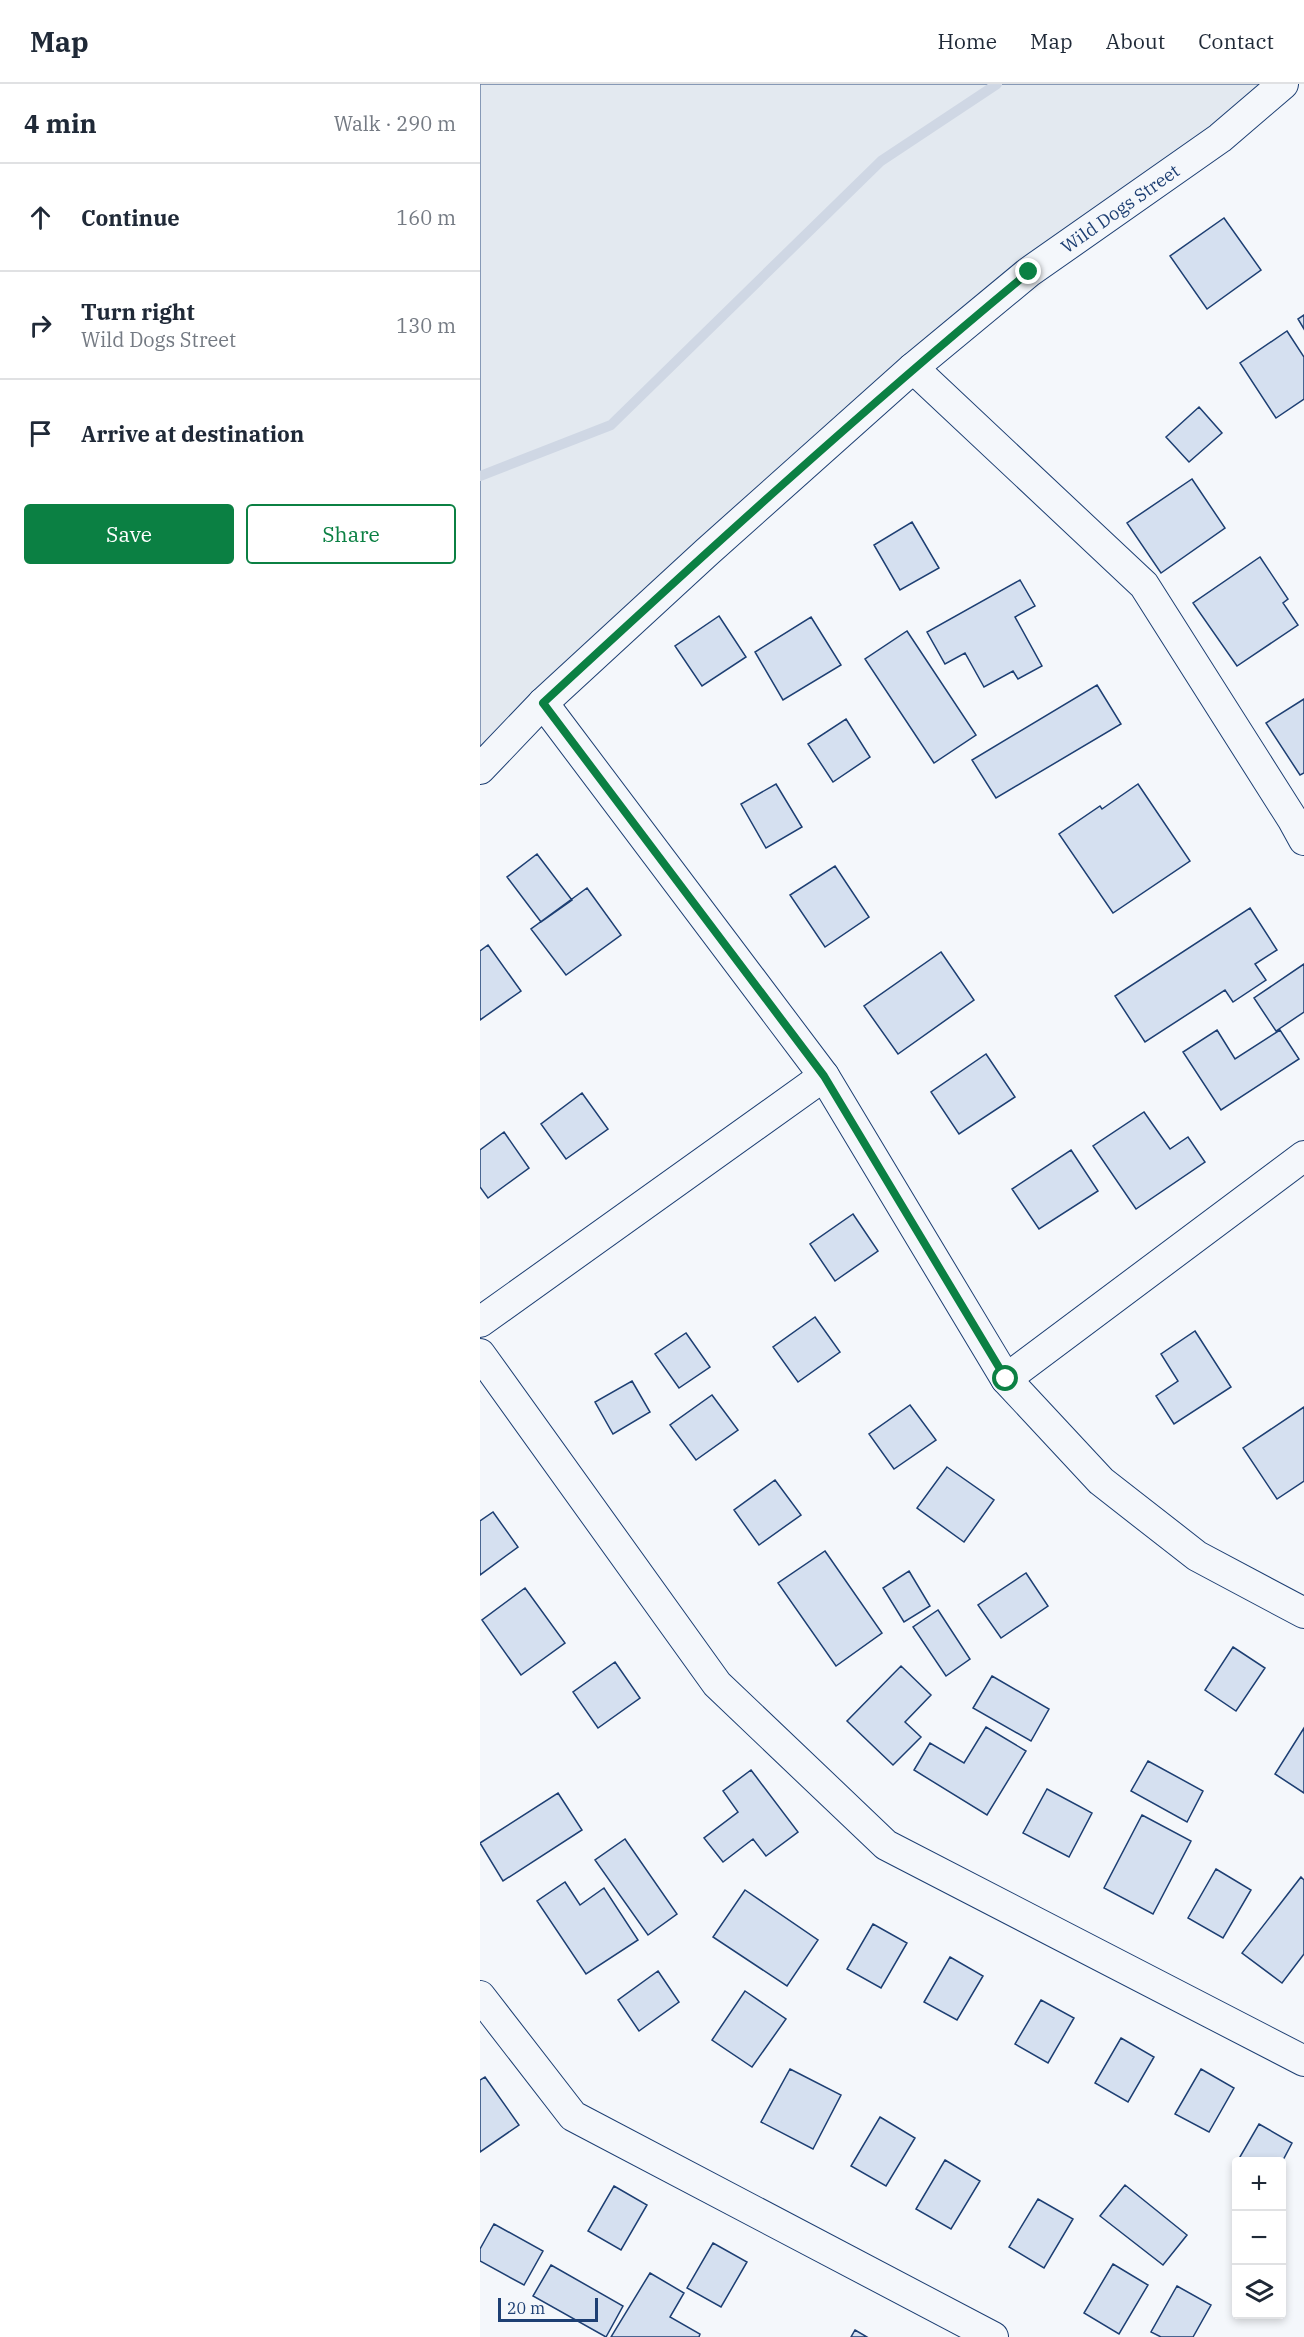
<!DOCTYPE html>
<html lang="en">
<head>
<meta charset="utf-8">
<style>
  body { margin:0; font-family:"IBM Plex Serif",serif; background:#f6f6f7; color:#1f2937 }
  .controls { position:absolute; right:18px; bottom:18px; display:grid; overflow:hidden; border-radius:6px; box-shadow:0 3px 9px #0003 }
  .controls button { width:54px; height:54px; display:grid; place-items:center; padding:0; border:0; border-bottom:2px solid #e0e1e3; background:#fff; color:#1f2937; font:30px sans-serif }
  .scale { position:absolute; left:18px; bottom:15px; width:100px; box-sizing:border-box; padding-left:6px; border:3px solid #1d3f73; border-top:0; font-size:16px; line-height:21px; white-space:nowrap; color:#1d3f73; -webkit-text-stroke:4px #f4f7fb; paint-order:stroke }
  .stop { position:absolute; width:18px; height:18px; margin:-14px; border:4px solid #0b8043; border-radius:50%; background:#fff }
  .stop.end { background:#0b8043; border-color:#fff; box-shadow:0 2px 6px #0008 }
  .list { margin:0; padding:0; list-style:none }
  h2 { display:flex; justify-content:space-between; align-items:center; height:78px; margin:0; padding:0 24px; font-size:26px }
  h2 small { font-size:20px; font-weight:400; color:#747a83 }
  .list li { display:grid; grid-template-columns:39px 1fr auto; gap:18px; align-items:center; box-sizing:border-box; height:108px; padding:0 24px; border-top:2px solid #e0e1e3 }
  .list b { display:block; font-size:22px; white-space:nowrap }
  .list p { margin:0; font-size:20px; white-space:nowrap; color:#747a83 }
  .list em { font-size:20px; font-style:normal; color:#747a83 }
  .actions { display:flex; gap:12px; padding:18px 24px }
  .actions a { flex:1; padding:14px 0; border:2px solid #0b8043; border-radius:6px; text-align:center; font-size:21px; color:#0b8043 }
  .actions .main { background:#0b8043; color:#fff }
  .icon { flex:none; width:33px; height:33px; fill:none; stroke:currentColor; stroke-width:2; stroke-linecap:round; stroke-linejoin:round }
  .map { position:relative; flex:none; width:824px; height:2253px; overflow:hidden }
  header { display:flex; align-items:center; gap:36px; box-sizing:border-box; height:84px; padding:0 30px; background:#fff; border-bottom:2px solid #e0e1e3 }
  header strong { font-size:28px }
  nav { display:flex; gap:33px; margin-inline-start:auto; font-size:21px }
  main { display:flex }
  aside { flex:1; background:#fff }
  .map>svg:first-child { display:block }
</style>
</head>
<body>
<header>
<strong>Map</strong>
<nav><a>Home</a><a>Map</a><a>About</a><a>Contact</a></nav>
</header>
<main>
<aside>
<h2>4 min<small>Walk · 290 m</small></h2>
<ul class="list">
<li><svg class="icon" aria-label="ahead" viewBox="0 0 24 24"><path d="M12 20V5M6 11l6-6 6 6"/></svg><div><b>Continue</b></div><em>160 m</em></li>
<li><svg class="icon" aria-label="right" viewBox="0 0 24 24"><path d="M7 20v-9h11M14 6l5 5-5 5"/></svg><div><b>Turn right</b><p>Wild Dogs Street</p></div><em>130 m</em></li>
<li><svg class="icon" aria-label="arrive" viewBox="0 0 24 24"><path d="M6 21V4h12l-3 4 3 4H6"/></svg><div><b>Arrive at destination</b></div></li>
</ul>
<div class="actions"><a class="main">Save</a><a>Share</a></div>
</aside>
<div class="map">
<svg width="824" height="2253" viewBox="0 0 824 2253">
  <rect width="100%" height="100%" fill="#f4f7fb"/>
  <path fill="#e3e9f0" stroke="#687fa3" stroke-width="1.5" d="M 0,0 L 803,0 L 549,188 L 0,685 Z"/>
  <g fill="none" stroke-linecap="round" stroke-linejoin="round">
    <path stroke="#cfd7e4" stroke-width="10" d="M 0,392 L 131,341 L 401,77 L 517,0"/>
  </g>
  <path fill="#d5e0f0" stroke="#1d3f73" stroke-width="1.5" d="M 744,134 L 781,186 L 727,225 L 690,172 Z
    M 824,231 L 824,245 L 818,235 Z
    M 807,247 L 824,273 L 824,315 L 796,334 L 760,279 Z
    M 719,323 L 742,349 L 709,378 L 686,353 Z
    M 712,395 L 745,444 L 681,489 L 647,439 Z
    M 432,438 L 459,484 L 420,506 L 394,461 Z
    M 780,473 L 808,515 L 803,519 L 818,541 L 757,582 L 713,519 Z
    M 540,496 L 555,522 L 535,533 L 562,582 L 538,595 L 533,587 L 504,603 L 485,569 L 465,580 L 447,548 Z
    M 239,532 L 266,573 L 222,602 L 195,562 Z
    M 331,533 L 361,581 L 303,616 L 275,568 Z
    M 427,547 L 496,651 L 454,679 L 385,575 Z
    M 617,601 L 641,640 L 516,714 L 492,676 Z
    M 824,615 L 824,689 L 820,691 L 786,639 Z
    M 366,635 L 390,673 L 353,698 L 328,660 Z
    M 296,700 L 322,743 L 286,764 L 261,720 Z
    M 658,700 L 710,777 L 633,829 L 579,750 L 620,722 L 622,725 Z
    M 57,770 L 92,816 L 61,838 L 27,793 Z
    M 355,782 L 389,833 L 345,863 L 310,811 Z
    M 107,804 L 141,851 L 86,891 L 51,845 Z
    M 770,824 L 797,866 L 775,880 L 786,896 L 753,918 L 745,906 L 665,958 L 635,912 Z
    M 8,861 L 41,907 L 0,936 L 0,867 Z
    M 461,868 L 494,916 L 418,970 L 384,922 Z
    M 824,880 L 824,928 L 796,947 L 774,914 Z
    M 737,946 L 755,975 L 800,946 L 819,975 L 741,1026 L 703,968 Z
    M 506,970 L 535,1013 L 479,1050 L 451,1008 Z
    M 102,1009 L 128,1045 L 86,1075 L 61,1040 Z
    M 664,1028 L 690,1065 L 708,1053 L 725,1078 L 656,1125 L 613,1062 Z
    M 24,1048 L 49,1084 L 8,1114 L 0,1103 L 0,1066 Z
    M 591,1066 L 618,1107 L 559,1145 L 532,1105 Z
    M 373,1130 L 398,1167 L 355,1197 L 330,1160 Z
    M 335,1233 L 360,1268 L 318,1298 L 293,1263 Z
    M 715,1247 L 751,1303 L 694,1340 L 676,1312 L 698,1297 L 681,1270 Z
    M 206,1249 L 230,1283 L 199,1304 L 175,1270 Z
    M 152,1297 L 170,1328 L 133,1350 L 115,1318 Z
    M 232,1311 L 258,1346 L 216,1376 L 190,1341 Z
    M 430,1321 L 456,1356 L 414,1385 L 389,1350 Z
    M 824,1323 L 824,1397 L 797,1415 L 763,1364 Z
    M 467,1383 L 514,1416 L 484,1458 L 437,1424 Z
    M 295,1396 L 321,1431 L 279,1461 L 254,1426 Z
    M 13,1428 L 38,1463 L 0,1491 L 0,1437 Z
    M 345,1467 L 402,1549 L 356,1582 L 298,1499 Z
    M 429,1487 L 450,1522 L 424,1538 L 403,1504 Z
    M 546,1489 L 568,1522 L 521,1554 L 498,1521 Z
    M 45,1504 L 85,1559 L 41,1591 L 2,1536 Z
    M 458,1526 L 490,1575 L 466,1592 L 433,1543 Z
    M 753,1563 L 785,1584 L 756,1627 L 725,1606 Z
    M 135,1578 L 160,1614 L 118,1644 L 93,1608 Z
    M 421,1582 L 451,1611 L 425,1638 L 441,1653 L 413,1681 L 367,1637 Z
    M 512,1592 L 569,1625 L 551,1657 L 493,1624 Z
    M 506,1643 L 546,1667 L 507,1731 L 434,1686 L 450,1659 L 484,1679 Z
    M 824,1644 L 824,1709 L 795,1690 Z
    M 668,1677 L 723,1707 L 707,1738 L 651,1707 Z
    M 271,1686 L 318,1748 L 286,1772 L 273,1755 L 243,1778 L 224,1754 L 258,1728 L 243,1707 Z
    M 567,1705 L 612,1729 L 589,1773 L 543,1749 Z
    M 78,1709 L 102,1746 L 23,1797 L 0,1759 Z
    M 662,1731 L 711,1757 L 673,1830 L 624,1804 Z
    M 145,1755 L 197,1830 L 168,1851 L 115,1776 Z
    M 736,1785 L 771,1806 L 743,1854 L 708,1834 Z
    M 821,1793 L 824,1796 L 824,1870 L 802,1899 L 762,1869 Z
    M 85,1798 L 100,1821 L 124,1804 L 158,1856 L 106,1890 L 57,1817 Z
    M 265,1806 L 338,1856 L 307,1902 L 233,1853 Z
    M 393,1840 L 427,1859 L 401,1904 L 367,1885 Z
    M 470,1873 L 503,1892 L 477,1936 L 444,1918 Z
    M 178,1887 L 199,1918 L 159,1947 L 138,1916 Z
    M 265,1907 L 306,1935 L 272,1983 L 232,1956 Z
    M 561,1916 L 594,1934 L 568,1979 L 535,1960 Z
    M 641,1954 L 674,1973 L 648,2018 L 615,1999 Z
    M 310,1985 L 361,2011 L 333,2065 L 281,2038 Z
    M 721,1985 L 754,2004 L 729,2048 L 695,2030 Z
    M 5,1993 L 39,2041 L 0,2068 L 0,1996 Z
    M 400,2033 L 435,2054 L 406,2102 L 371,2082 Z
    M 779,2040 L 812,2059 L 802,2078 L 757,2078 Z
    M 465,2076 L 500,2097 L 471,2145 L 436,2125 Z
    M 645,2101 L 707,2151 L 683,2181 L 620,2132 Z
    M 134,2102 L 167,2121 L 141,2166 L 108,2147 Z
    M 558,2115 L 593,2135 L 564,2184 L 529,2163 Z
    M 14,2140 L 63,2167 L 44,2201 L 0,2177 L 0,2165 Z
    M 233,2159 L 267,2178 L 241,2223 L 207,2204 Z
    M 633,2180 L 668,2201 L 639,2250 L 604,2229 Z
    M 71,2181 L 143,2222 L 126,2253 L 53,2212 Z
    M 170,2189 L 204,2209 L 190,2233 L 220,2250 L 219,2253 L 131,2253 Z
    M 697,2202 L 731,2221 L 713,2253 L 681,2253 L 671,2248 Z
    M 375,2246 L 387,2253 L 371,2253 Z"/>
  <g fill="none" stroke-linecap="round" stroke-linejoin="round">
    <g stroke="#1d3f73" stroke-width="32">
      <g id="minor">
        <path d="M 433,284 L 664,501 L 813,736 L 824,756"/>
        <path d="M 63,619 L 344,992 L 526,1295 L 621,1397 L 717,1472 L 824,1529"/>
        <path id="s1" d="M 0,685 L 63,619 L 227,468 L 433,284 L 549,188 L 740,54 L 803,0"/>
        <path d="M 0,1238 L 344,992"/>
        <path d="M 0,1270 L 237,1600 L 406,1761 L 824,1977"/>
        <path d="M 526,1295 L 824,1072"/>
        <path d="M 0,1912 L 93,2032 L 513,2253"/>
      </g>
    </g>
    <use href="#minor" stroke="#f4f7fb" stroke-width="30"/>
  </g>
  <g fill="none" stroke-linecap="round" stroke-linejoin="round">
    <path stroke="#0b8043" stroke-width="8" d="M 526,1295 L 344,992 L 63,619 C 222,472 382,326 549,188"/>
  </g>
  <g text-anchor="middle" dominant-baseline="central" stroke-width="4.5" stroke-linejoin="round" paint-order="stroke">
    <g font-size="18" fill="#1d3f73" stroke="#f4f7fb">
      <text stroke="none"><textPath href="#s1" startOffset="852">Wild Dogs Street</textPath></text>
    </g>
  </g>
</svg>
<div class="controls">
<button>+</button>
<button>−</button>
<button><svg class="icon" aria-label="layers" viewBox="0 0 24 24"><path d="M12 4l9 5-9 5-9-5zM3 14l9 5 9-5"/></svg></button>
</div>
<div class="scale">20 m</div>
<div class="stop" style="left:526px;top:1295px"></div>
<div class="stop end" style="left:549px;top:188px"></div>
</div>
</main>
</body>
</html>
